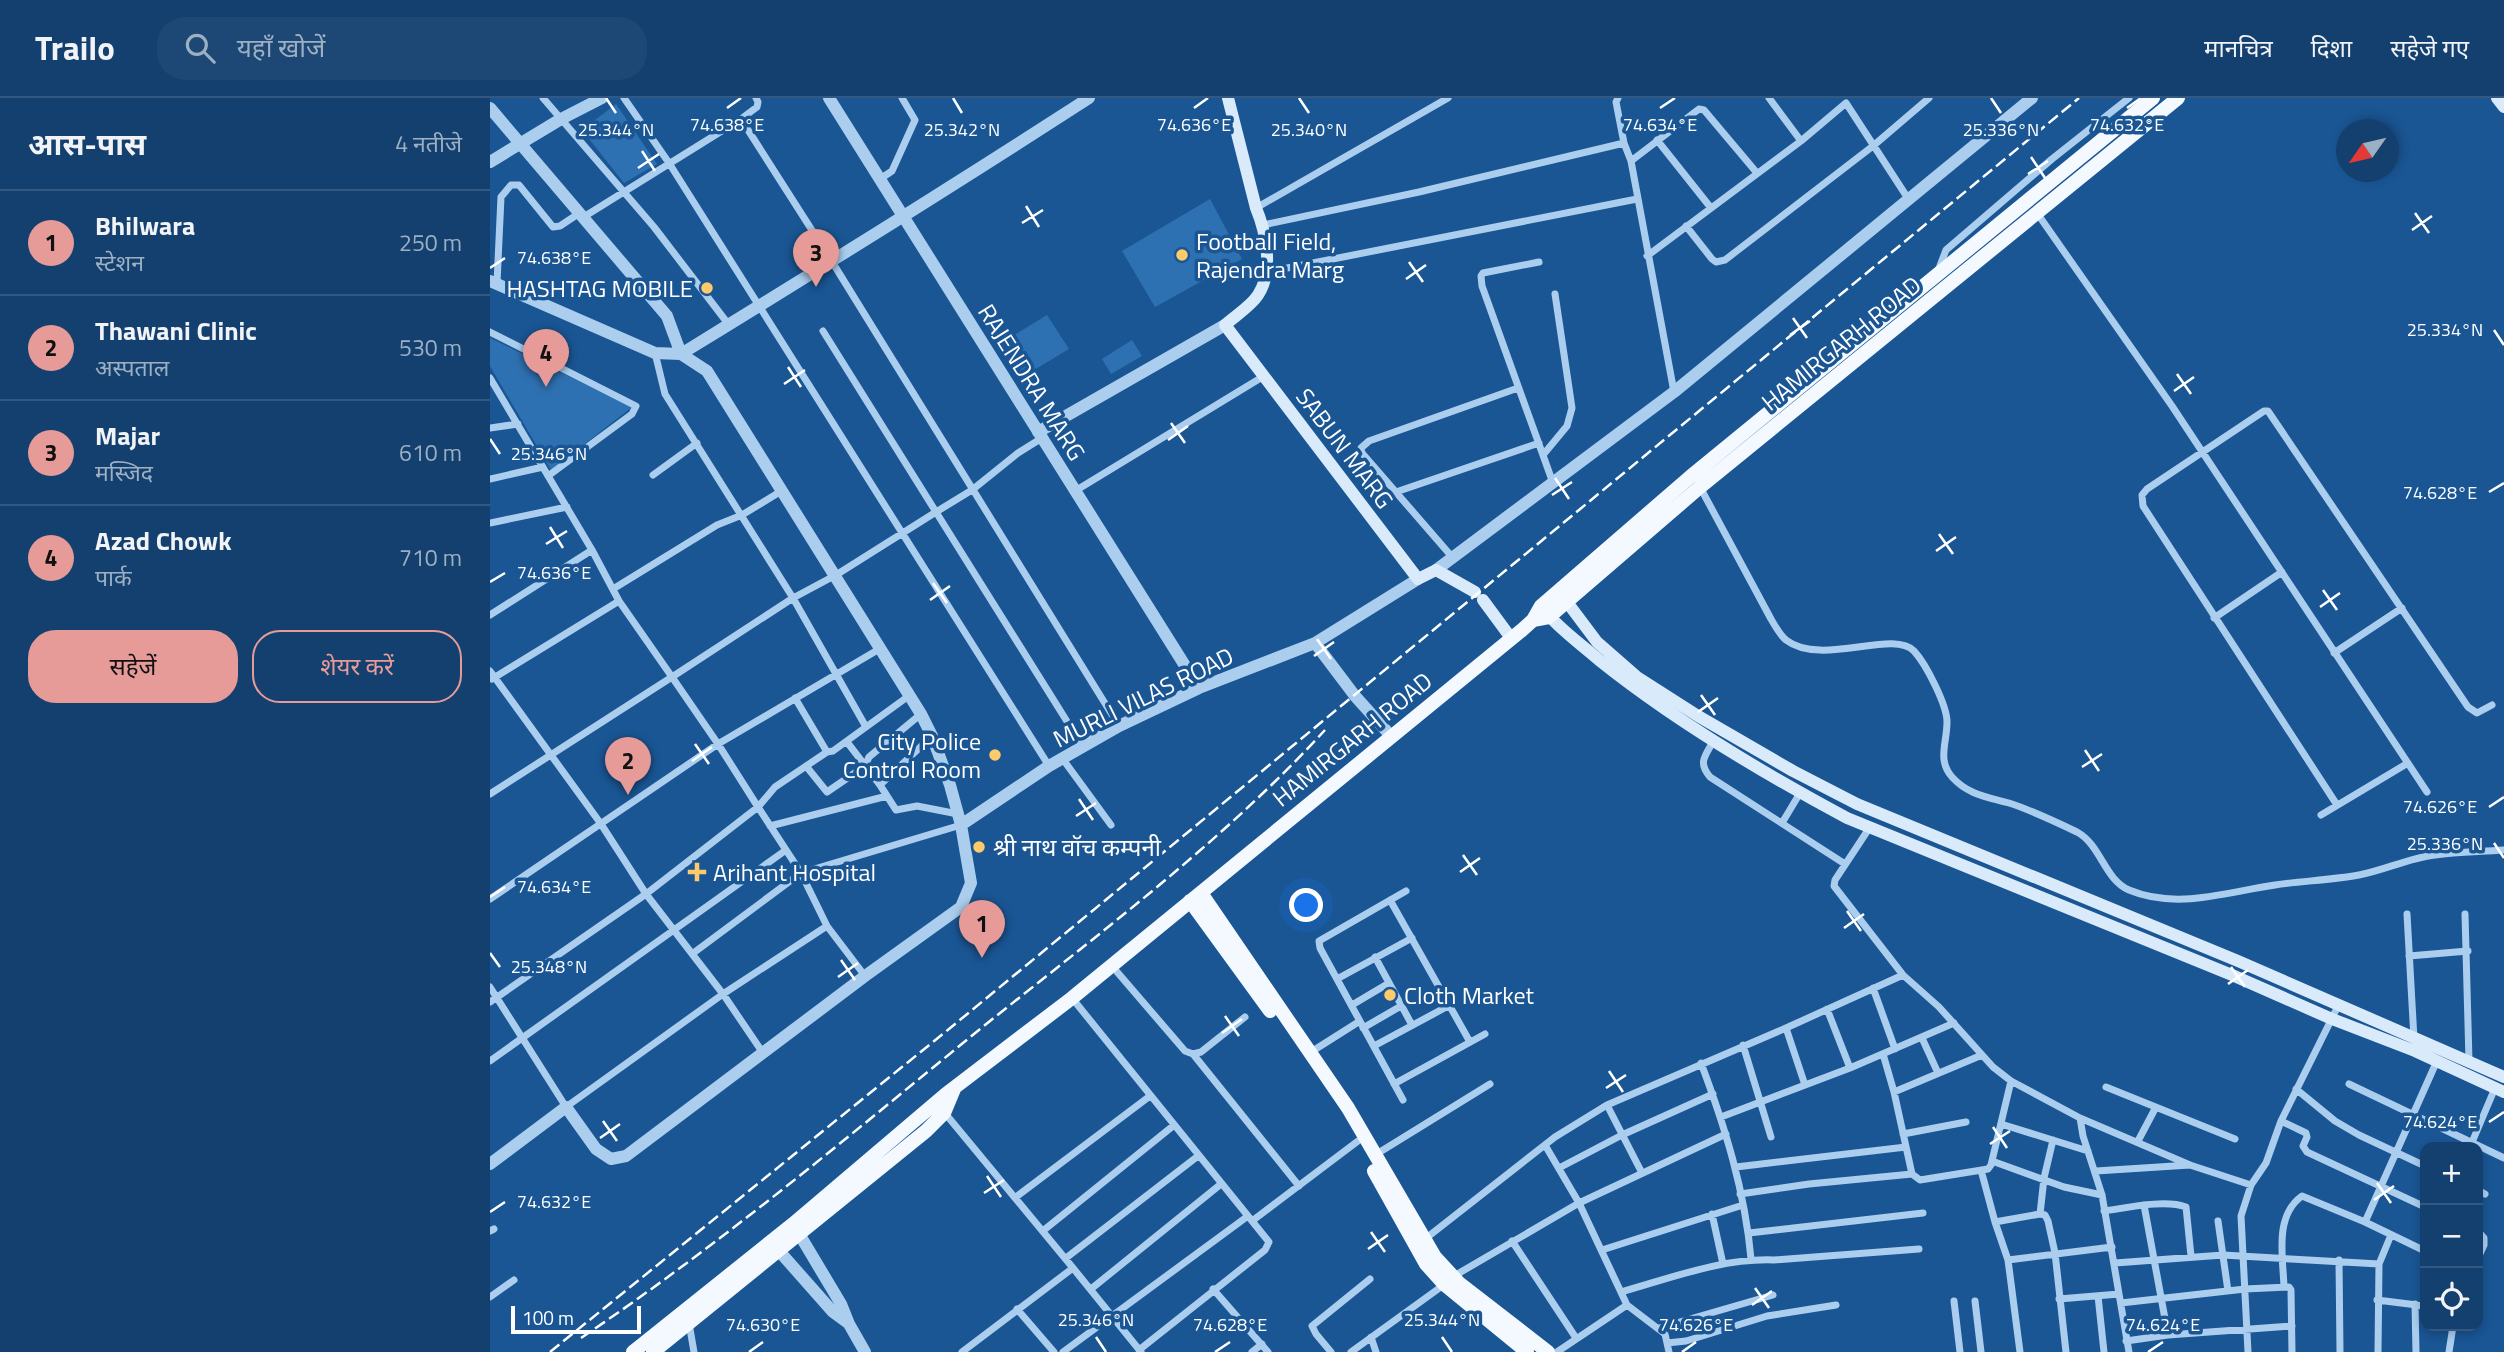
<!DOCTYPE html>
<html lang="hi">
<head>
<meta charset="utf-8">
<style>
  body { margin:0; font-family:"Titillium Web","Noto Sans Devanagari",sans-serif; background:#1d4774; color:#f1f3f6 }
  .controls { position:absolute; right:21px; bottom:21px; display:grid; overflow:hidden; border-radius:14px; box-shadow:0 4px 10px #0003 }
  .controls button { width:63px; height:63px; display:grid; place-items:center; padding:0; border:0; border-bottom:2px solid #335982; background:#14406f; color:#f1f3f6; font:35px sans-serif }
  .compass { position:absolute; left:1846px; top:21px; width:63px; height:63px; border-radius:50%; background:#14406f; box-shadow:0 4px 10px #0003; rotate:236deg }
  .scale { position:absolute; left:21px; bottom:18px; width:130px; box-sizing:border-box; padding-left:7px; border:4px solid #fff; border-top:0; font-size:19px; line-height:24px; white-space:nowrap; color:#fff; -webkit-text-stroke:5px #1a5694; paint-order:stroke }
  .you { position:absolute; left:817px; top:808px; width:24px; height:24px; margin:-18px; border:5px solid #fff; border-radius:50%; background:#1a73e8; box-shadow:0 0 0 10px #1a73e833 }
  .badge { display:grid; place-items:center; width:46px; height:46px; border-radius:50%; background:#e69b98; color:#111; font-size:23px; font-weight:700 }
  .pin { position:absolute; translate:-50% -58px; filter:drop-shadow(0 2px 4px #0008) }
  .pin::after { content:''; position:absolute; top:37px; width:24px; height:21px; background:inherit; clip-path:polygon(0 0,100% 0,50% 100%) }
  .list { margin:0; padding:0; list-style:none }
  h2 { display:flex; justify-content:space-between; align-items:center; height:91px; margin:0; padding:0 28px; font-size:30px }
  h2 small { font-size:23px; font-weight:400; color:#9dafc3 }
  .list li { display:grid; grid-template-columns:46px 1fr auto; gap:21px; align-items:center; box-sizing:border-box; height:105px; padding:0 28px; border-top:2px solid #335982 }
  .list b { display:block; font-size:26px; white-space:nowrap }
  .list p { margin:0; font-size:23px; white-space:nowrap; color:#9dafc3 }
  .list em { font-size:23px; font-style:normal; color:#9dafc3 }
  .actions { display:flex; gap:14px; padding:21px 28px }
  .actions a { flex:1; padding:16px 0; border:2px solid #e69b98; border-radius:28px; text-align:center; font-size:24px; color:#e69b98 }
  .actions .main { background:#e69b98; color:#111 }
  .icon { flex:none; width:38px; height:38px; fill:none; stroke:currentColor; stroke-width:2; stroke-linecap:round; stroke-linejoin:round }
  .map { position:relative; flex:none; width:2014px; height:1254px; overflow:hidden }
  header { display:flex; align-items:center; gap:42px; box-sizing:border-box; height:98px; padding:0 35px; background:#14406f; border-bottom:2px solid #335982 }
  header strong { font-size:33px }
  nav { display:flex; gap:38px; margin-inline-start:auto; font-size:24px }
  .search { width:490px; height:63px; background:#1d4774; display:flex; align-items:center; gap:18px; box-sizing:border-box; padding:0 24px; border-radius:28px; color:#9dafc3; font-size:26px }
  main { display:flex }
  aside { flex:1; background:#14406f }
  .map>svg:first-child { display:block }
</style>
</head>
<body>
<header>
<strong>Trailo</strong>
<div class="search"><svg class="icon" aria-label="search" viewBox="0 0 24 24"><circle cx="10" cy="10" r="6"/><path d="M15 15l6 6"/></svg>यहाँ खोजें</div>
<nav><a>मानचित्र</a><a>दिशा</a><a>सहेजे गए</a></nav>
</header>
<main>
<aside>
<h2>आस-पास<small>4 नतीजे</small></h2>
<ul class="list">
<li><span class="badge">1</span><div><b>Bhilwara</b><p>स्टेशन</p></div><em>250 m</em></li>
<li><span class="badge">2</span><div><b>Thawani Clinic</b><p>अस्पताल</p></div><em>530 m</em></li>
<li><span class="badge">3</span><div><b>Majar</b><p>मस्जिद</p></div><em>610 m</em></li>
<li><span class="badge">4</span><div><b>Azad Chowk</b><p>पार्क</p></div><em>710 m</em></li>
</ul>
<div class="actions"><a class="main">सहेजें</a><a>शेयर करें</a></div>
</aside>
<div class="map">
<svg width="2014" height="1254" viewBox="0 0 2014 1254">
  <rect width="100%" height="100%" fill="#1a5694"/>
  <path fill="#2e71b2" d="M 126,6 L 167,66 L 134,85 L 92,32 Z
    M 720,101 L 752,161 L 665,209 L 632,153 Z
    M 557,217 L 579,251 L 529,281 L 508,247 Z
    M 0,240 L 142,309 L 61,372 L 0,268 Z
    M 642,242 L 652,258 L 621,276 L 612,261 Z"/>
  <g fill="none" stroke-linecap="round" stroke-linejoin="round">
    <path stroke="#abceef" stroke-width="7" d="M 53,0 L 164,129 L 239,227
      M 134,0 L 179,65 L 559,668
      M 1128,0 L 1126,4 L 1134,45 L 1141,63 L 1184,294
      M 1279,0 L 1311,43
      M 251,21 L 267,9 L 268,4 L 266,0
      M 1167,42 L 1221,110
      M 1141,63 L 1209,11 L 1214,12 L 1267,75
      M 390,81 L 402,73 L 425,22 L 412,0
      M 766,110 L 958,0
      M 1547,115 L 1682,308 L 1937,694
      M 92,120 L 251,21 L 341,162 L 629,628
      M 773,127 L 929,94 L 1134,45
      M 1196,128 L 1222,161 L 1226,164 L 1235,162 L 1383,48 L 1439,0
      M 1157,158 L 1311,43 L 1356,5 L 1419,102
      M 1049,164 L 993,175 L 991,178 L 992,188 L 1063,385
      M 1448,173 L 1456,152 L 1562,61 L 1639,0
      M 777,174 L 1147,101
      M 7,185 L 11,99 L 21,87 L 29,87 L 63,129 L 70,128 L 88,116
      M 333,233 L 446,414 L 346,477 L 303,500 L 182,579 L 228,646 L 391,550
      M 0,234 L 146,308 L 142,316 L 58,378
      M 165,255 L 175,296 L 303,500 L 376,629
      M 0,280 L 102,452
      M 0,330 L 28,326
      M 552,340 L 528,355 L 482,392 L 446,414 L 593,649
      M 1053,357 L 1077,328 L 1082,310 L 1065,196
      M 163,377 L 207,345
      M 0,381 L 53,369
      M 1210,389 L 1281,521 C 1285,528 1290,537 1296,542 C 1331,569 1403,531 1424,553 C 1436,566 1457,607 1457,624 C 1457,645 1447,662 1462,679 C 1478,697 1498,699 1519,705 C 1541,712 1566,724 1587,734 C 1611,747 1614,781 1639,792 C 1687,812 1736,794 1785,787 C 1812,783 1841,782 1869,777 C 1895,772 1919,760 1945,757 C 1968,753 1991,754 2014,752
      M 585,393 L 774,278
      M 906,394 L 1049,345
      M 0,425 L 77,409
      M 963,460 L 872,355 L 871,350 L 879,343 L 1028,290
      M 123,491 L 227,427 L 252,417 L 293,392
      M 0,517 L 102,452 L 129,503
      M 1724,520 L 1792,474
      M 1844,555 L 1912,510
      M 0,573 L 111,726 L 156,796 L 233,896 L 273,955
      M 1224,642 C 1216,657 1207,664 1220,679 L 1355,766
      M 357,644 L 390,687 L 442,638
      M 337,654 L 343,653 L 420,597
      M 572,660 L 621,727
      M 316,668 L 337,694 L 375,668 L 379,659 L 431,616
      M 390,687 L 406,712 L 427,708 L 468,716
      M 0,696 L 182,579 L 129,503 L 2,581
      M 1847,707 L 1653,408 L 1652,397 L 1657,391 L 1774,313 L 1778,313 L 1978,609 L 1987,615 L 2002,607
      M 1831,717 L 1918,665
      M 1292,725 L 1310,695
      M 280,728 L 397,698
      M 1380,729 L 1345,782 L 1344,788 L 1413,877 L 1449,909 L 1503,969 L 1521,983 L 1590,1020 L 1700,1067 L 1761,1087
      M 0,801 L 228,646 L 268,709 L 156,796 L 0,904
      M 900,802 L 980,944
      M 1917,816 L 1924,941
      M 1975,816 L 1979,963
      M 337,828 L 375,878
      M 202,856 L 311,775 L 471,727
      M 1919,858 L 1978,853
      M 885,859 L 922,927
      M 622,868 L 695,953 L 703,956 L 711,954 L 755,919
      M 847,881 L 922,840
      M 0,889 L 76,1009 L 233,896 L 337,828 L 311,775 L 268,709 L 285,689 L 337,654 L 305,600
      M 1383,890 L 1405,951
      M 582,900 L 779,1144 L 775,1152 L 649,1252
      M 862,907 L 899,885
      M 1337,911 L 1360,970
      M 873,930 L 911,908
      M 1296,930 L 1315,987
      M 1432,940 L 1448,975
      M 1253,947 L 1281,1039
      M 884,948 L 960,907
      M 821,954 L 870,923
      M 703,956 L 809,1088
      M 1393,956 L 1404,994 L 1422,1076 L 1430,1082 L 1498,1071 L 1501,1067 L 1521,983
      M 0,963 L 296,752
      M 1211,965 C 1235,1029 1255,1093 1261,1161
      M 904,986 L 995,936
      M 1859,986 L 2014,1060
      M 1616,989 L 1745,1041
      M 1806,991 L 1845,1023 L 1869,1037 L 1935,1068
      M 1404,994 L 1492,957
      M 913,1002 L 830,850 L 829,843 L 916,793
      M 1117,1007 L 1152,1075
      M 454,1014 L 583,1170 L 472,1254
      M 1231,1019 L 1360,970 L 1464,925
      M 1590,1020 L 1593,1038 L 1612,1097 L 1639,1254
      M 1791,1023 L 1816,1035 L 1817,1039 L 1813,1048 L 1817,1054 L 1935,1109
      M 1511,1026 L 1598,1053
      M 1413,1036 L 1476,1024
      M 1648,1043 L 1666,1009
      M 1055,1047 L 1089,1105 L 1137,1207 L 1175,1236 L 1179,1254
      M 1980,1049 L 2005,990
      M 885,1057 L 1000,986
      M 1502,1063 L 1574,1089 L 1612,1097
      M 1246,1069 L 1416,1049
      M 1069,1070 L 1132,1037 L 1223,996
      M 1491,1072 L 1505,1124 L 1518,1162 L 1530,1254
      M 1606,1073 L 1700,1067
      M 1988,1092 L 1995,1096
      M 1250,1096 L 1319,1086 L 1422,1076
      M 526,1099 L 660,998
      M 1654,1107 L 1678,1237
      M 1614,1113 C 1636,1110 1675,1101 1696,1109 L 1701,1158
      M 1222,1116 L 1233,1166
      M 1550,1116 L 1554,1080 L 1563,1042
      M 762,1123 L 868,1043
      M 1728,1123 L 1738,1193
      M 1505,1124 L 1550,1116 L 1555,1117 L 1558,1123 L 1565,1155 L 1576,1254
      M 1875,1124 L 1946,965
      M 554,1132 L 683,1028
      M 0,1133 L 4,1131
      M 1988,1133 L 1994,1140 L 1994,1147 L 1988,1160
      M 1259,1135 L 1433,1115
      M 935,1141 L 1065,1039 L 1117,1007 L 1296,930 L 1413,877
      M 1022,1143 L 1086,1240
      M 1112,1152 L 1253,1107
      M 576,1160 L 708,1058
      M 1518,1162 L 1622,1149
      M 1849,1162 L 1850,1254
      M 1625,1165 L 1733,1157 L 1889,1166
      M 583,1170 L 651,1254
      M 964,1178 L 1089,1105 L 1236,1036
      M 1794,1189 C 1793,1159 1784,1118 1812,1098 L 1875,1124 L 1935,1153
      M 601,1191 L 731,1086
      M 723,1191 L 778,1254
      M 1131,1194 C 1181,1180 1232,1160 1284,1162 L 1429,1151
      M 1608,1198 L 1614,1254
      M 0,1199 L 24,1182
      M 1569,1201 L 1629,1196
      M 1887,1202 L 1935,1208
      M 1464,1203 L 1470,1254
      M 1485,1203 L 1491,1254
      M 1631,1205 L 1755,1191 L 1799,1189 L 1801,1192 L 1802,1254
      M 1925,1206 L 1926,1254
      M 527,1211 L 564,1254
      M 199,1225 L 204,1254
      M 1169,1230 L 1283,1197
      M 881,1239 L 886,1254
      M 1636,1243 L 1678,1237 L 1802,1228
      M 1177,1245 L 1196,1243 L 1277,1218 L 1346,1207
      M 573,1254 L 758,1118
      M 762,1254 L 772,1246
      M 841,1254 L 826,1236 L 822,1228 L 880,1181
      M 861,1254 L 955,1186
      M 1067,1254 L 1137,1207
      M 1758,1254 L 1751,1118 L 1761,1087 L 1776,1065 L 1791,1023 L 1849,906
      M 1888,1254 L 1889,1166 L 1901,1137
      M 1959,1254 L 1963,1228"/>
    <path stroke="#abceef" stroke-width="12" d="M 339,0 L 709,590
      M 0,10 L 177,218 L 191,256
      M 0,64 L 71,21 L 112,0
      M 0,183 L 165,255 L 191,256 L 217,273 L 431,616 L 442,638 L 460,687 L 471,727 L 481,785 L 471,809 L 375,878 L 136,1058 L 121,1061 L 106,1051 L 76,1009 L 0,1066
      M 191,256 C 328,172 464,87 599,0
      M 548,334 L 735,227
      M 946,472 L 1184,294 L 1542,0
      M 825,545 L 865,598 L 901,638
      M 471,727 L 559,668 L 629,628 L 709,590 L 825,545 L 928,481
      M 305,1129 L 351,1206 L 359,1226 L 375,1254
      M 282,1145 L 343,1214 L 358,1225"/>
    <path stroke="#d9eafb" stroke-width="12" d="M 738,0 L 766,110 C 776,134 784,173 768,197 C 761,208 745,218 735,227 L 928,481 L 946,472 L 985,494
      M 2007,0 L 2014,9
      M 1071,496 L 1107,544 L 1147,579 L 1208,618 L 1303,673 L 1367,706 L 1748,863 L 2014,979
      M 993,502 L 1021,540
      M 1054,512 C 1069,531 1091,546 1109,562 C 1185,623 1271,674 1357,720 L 1742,877 L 1842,921 L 1925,953 L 2014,994"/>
    <path stroke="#f4f9ff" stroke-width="14" d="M 1043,522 L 1059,519 L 1210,389 L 1688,0
      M 711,795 L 858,1010 L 945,1159 L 969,1185 L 1058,1254
      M 700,803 L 780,913
      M 884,1073 L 936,1166 L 954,1186 L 1037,1254
      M 143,1254 L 303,1126 L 456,996 L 582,900 L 1032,532 L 1043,522 L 1051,508 L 1200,379 L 1663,0
      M 163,1254 L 436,1033 L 454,1015 L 464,991"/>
    <path stroke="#fff" stroke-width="2.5" stroke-dasharray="12 5" stroke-linecap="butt" d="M 91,1240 C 234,1144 366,1032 500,923 C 615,831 735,741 835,632
      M 60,1254 L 459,931 L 1589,0"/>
  </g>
  <path fill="none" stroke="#fff" stroke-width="2.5" d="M 116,0 L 126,15M 463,0 L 472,15M 809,0 L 819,15M 1501,0 L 1511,15M 237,10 L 251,0M 704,10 L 718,0M 1170,10 L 1185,0M 1637,10 L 1651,0M 152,53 L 165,73M 1541,59 L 1555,80M 148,70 L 169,56M 1538,76 L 1558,63M 536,108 L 549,129M 1925,115 L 1939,135M 532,125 L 553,112M 1922,132 L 1942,118M 919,164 L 933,184M 0,170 L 15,160M 916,181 L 936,167M 1303,220 L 1317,240M 2004,232 L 2014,247M 1300,237 L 1320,223M 298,269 L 311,289M 1687,276 L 1701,296M 294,286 L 315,272M 1684,293 L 1704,279M 681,325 L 695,345M 0,341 L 10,356M 678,342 L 698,328M 1065,380 L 1079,401M 1999,394 L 2014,385M 1062,397 L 1082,384M 60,429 L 73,450M 1449,436 L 1463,456M 56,446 L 77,433M 1446,453 L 1466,439M 0,484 L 15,475M 443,485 L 457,505M 1833,492 L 1847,512M 440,502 L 460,488M 1830,509 L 1850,495M 827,541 L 841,561M 824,558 L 844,544M 1211,597 L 1225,617M 1208,614 L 1228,600M 205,646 L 219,666M 1595,652 L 1609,673M 202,663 L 222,649M 1592,669 L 1612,656M 589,701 L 603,722M 1999,709 L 2014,699M 586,718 L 606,705M 2004,745 L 2014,760M 973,757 L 987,777M 970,774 L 990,760M 0,799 L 15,789M 1357,813 L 1371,833M 1354,830 L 1374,816M 0,855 L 10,869M 351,862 L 365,882M 1741,869 L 1755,889M 348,879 L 368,865M 1738,886 L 1758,872M 735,918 L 749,938M 732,935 L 752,921M 1119,973 L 1133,994M 1116,990 L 1136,977M 113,1023 L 127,1043M 1999,1024 L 2014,1014M 1503,1029 L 1517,1050M 110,1040 L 130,1026M 1500,1046 L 1520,1033M 497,1078 L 511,1099M 1887,1085 L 1901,1105M 494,1095 L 514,1082M 1884,1102 L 1904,1088M 0,1114 L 15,1104M 881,1134 L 895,1154M 878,1151 L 898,1137M 1265,1190 L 1279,1210M 1262,1207 L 1282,1193M 606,1239 L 616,1254M 952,1239 L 962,1254M 259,1254 L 273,1244M 725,1254 L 740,1244M 1192,1254 L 1206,1244M 1658,1254 L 1673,1244"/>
  <g fill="#ffcb6a" stroke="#1a5694" stroke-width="2.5">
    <circle cx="692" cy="157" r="7"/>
    <circle cx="217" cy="190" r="7"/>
    <circle cx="505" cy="657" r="7"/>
    <circle cx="489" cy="749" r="7"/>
    <path d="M203.5 763.5h7v7h7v7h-7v7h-7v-7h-7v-7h7z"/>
    <circle cx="900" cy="897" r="7"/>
  </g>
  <g text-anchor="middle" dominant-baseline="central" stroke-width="7" stroke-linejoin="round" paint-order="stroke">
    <g font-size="24" fill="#fff" stroke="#1a5694" text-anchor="start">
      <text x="706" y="143">Football Field,<tspan x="706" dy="28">Rajendra Marg</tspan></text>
      <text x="203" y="190" text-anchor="end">HASHTAG MOBILE</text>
      <text x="491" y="643" text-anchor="end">City Police<tspan x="491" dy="28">Control Room</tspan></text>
      <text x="503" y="749">श्री नाथ वॉच कम्पनी</text>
      <text x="223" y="774">Arihant Hospital</text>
      <text x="914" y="897">Cloth Market</text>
    </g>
    <g font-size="24" fill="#fff" stroke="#1a5694">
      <text transform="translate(1351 245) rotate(-39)">HAMIRGARH ROAD</text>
      <text transform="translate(542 284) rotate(58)">RAJENDRA MARG</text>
      <text transform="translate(855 350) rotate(53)">SABUN MARG</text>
      <text transform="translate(653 599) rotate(-26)">MURLI VILAS ROAD</text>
      <text transform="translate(862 641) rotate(-39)">HAMIRGARH ROAD</text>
    </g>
  </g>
  <g font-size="18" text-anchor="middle" fill="#fff" stroke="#1a5694" stroke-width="7" stroke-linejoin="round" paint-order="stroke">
    <text x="237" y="33">74.638°E</text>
    <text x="704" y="33">74.636°E</text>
    <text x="1170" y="33">74.634°E</text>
    <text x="1637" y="33">74.632°E</text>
    <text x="126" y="38">25.344°N</text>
    <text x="472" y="38">25.342°N</text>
    <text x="819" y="38">25.340°N</text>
    <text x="1511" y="38">25.336°N</text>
    <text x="64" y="166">74.638°E</text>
    <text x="1955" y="238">25.334°N</text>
    <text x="59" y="362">25.346°N</text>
    <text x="1950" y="401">74.628°E</text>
    <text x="64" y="481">74.636°E</text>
    <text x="1950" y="715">74.626°E</text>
    <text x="1955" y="752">25.336°N</text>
    <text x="64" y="795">74.634°E</text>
    <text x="59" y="875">25.348°N</text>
    <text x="1950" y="1030">74.624°E</text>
    <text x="64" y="1110">74.632°E</text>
    <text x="606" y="1228">25.346°N</text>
    <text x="952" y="1228">25.344°N</text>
    <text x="273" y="1233">74.630°E</text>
    <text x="740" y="1233">74.628°E</text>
    <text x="1206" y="1233">74.626°E</text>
    <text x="1673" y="1233">74.624°E</text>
  </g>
</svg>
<div class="controls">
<button>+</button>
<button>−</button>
<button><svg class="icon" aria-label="locate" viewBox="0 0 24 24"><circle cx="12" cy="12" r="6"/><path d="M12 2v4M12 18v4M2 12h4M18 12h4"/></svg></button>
</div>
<svg class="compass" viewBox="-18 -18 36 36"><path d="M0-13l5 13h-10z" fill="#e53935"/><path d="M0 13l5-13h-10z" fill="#9dafc3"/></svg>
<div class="scale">100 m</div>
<div class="you"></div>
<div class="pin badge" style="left:492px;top:860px">1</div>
<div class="pin badge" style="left:138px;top:697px">2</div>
<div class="pin badge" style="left:326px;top:189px">3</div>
<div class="pin badge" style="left:56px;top:289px">4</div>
</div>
</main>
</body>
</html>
